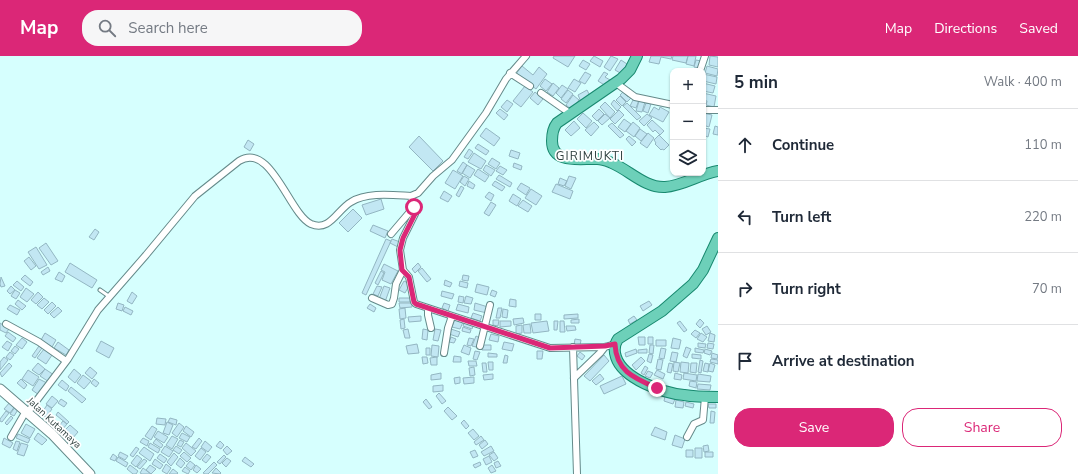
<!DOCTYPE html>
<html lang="en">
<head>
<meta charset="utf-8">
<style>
  body { margin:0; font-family:"Nunito Sans",sans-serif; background:#f6f6f7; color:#1f2937 }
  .controls { position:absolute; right:12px; top:12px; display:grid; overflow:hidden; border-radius:8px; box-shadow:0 1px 3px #0004 }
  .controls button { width:36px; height:36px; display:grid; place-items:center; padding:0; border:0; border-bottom:1px solid #e0e1e3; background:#fff; color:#1f2937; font:20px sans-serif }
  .stop { position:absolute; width:12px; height:12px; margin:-9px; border:3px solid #db2777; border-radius:50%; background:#fff }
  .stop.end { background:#db2777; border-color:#fff; box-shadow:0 1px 4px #0008 }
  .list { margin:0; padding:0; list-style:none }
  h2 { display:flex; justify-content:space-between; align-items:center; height:52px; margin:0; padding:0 16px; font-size:17px }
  h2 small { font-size:13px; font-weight:400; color:#747a83 }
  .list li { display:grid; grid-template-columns:26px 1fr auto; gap:12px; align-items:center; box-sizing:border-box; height:72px; padding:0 16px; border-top:1px solid #e0e1e3 }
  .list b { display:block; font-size:15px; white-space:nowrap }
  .list em { font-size:13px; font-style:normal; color:#747a83 }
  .actions { display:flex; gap:8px; padding:12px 16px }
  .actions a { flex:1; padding:9px 0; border:1px solid #db2777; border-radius:16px; text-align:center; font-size:14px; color:#db2777 }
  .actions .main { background:#db2777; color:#fff }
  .icon { flex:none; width:22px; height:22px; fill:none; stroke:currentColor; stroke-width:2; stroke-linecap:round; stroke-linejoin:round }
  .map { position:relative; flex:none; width:718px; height:418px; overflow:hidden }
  header { display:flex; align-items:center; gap:24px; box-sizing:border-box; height:56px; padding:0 20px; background:#db2777; color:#fff }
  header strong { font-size:19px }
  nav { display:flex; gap:22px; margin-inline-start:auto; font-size:14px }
  .search { width:280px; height:36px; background:#f6f6f7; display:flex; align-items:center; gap:10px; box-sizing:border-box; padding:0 14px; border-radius:16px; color:#747a83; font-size:15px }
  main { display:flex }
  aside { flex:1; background:#fff }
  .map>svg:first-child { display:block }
</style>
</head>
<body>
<header>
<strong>Map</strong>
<div class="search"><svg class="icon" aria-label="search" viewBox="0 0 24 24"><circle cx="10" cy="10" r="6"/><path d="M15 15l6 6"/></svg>Search here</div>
<nav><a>Map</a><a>Directions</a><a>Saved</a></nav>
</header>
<main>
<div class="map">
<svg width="718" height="418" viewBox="0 0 718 418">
  <rect width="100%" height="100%" fill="#d6fffe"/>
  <path fill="#c2e7f3" stroke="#93b6c2" d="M 554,0 L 575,0 L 568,11 L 553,2 Z
    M 594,0 L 603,5 L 600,11 L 590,5 Z
    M 611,0 L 618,3 L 610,15 L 604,11 Z
    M 651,0 L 672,0 L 671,3 L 661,1 L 659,8 L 649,6 Z
    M 673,0 L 688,0 L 686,7 L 672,4 Z
    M 688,0 L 696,0 L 694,10 L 686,8 Z
    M 710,0 L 718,1 L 718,11 L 709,9 Z
    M 583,4 L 590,8 L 586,14 L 579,10 Z
    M 621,4 L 627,8 L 622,18 L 615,14 Z
    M 696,4 L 701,5 L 699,12 L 694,11 Z
    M 522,10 L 533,19 L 539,11 L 547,18 L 536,33 L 516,18 Z
    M 707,10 L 718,13 L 717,20 L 705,17 Z
    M 585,16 L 591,19 L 585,28 L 579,25 Z
    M 604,16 L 608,18 L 605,21 L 610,24 L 606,30 L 598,25 Z
    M 703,18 L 717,21 L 716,28 L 703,25 Z
    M 545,23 L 552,28 L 546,35 L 540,30 Z
    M 574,23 L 581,27 L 575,36 L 568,32 Z
    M 553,27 L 559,32 L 553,40 L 547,36 Z
    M 703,27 L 715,30 L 713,37 L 703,35 Z
    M 562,29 L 568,33 L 561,42 L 556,37 Z
    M 525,30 L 533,36 L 521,51 L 513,45 Z
    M 568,34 L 573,38 L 566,47 L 561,43 Z
    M 587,34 L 590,40 L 581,46 L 578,39 Z
    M 535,36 L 543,43 L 538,49 L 530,42 Z
    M 623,36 L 628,41 L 629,40 L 631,42 L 627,46 L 620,39 Z
    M 703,37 L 716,40 L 714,51 L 706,49 L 707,45 L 703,44 Z
    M 573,39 L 579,44 L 572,54 L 566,49 Z
    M 620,40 L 626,46 L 622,50 L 616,44 Z
    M 634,42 L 639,44 L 636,52 L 630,50 Z
    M 507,44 L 513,48 L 507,56 L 501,51 Z
    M 614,44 L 621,51 L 617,55 L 611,48 Z
    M 639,45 L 645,46 L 642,56 L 636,55 Z
    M 605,46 L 615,56 L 610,62 L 600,51 Z
    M 627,47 L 641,61 L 637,64 L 623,50 Z
    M 646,47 L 651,48 L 648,57 L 643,55 Z
    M 654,51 L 659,54 L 660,51 L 669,56 L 663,66 L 649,59 Z
    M 500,53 L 508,59 L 504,64 L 496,57 Z
    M 599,53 L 604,58 L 597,65 L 592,60 Z
    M 619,54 L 624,59 L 615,68 L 610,63 Z
    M 583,57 L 592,65 L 586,72 L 577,63 Z
    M 703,57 L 712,59 L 709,71 L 703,69 Z
    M 605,58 L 610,62 L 602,69 L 598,65 Z
    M 647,58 L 652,62 L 644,70 L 639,65 Z
    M 624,63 L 631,68 L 625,76 L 618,71 Z
    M 652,64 L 664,75 L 660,79 L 655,74 L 653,76 L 647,69 Z
    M 574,65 L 580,72 L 571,80 L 565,74 Z
    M 594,66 L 599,71 L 591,80 L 585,74 Z
    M 633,66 L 640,72 L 634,81 L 626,75 Z
    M 612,67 L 624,79 L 620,82 L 608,70 Z
    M 715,70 L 718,71 L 718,79 L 713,78 Z
    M 486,72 L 500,82 L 494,90 L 480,80 Z
    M 703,72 L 710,73 L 708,81 L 703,79 Z
    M 640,73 L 647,78 L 641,85 L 635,80 Z
    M 648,77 L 654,82 L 647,92 L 640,87 Z
    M 659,79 L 669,89 L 664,94 L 662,93 L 661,94 L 655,88 L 656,87 L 654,84 Z
    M 419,80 L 443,105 L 433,115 L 409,91 Z
    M 629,80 L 636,86 L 632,90 L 626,83 Z
    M 248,84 L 254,88 L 250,95 L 244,91 Z
    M 478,88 L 489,95 L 486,99 L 475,92 Z
    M 469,93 L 473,96 L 468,103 L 464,101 Z
    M 511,94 L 520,97 L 518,103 L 509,100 Z
    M 474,97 L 486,105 L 481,113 L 468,106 Z
    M 492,102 L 500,107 L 496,113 L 488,108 Z
    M 463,106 L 467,109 L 462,118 L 457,115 Z
    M 514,107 L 522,110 L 521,114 L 513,111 Z
    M 467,109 L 475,114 L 470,122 L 462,117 Z
    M 486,109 L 495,114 L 491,120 L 483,114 Z
    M 500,110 L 507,114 L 503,119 L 496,115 Z
    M 478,113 L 489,120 L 485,126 L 474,119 Z
    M 453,114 L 463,120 L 455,133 L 445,127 Z
    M 499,119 L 512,127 L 510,131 L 496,123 Z
    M 464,120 L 469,123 L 465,130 L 460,126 Z
    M 569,120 L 576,122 L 571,133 L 565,130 Z
    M 560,122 L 567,125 L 564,130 L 558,128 Z
    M 469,125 L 475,129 L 473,133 L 467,130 Z
    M 495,125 L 505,131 L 502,135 L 492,129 Z
    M 521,127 L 530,132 L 526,139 L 517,133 Z
    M 556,128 L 573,135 L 570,143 L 552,136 Z
    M 461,130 L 464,132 L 459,141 L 456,139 Z
    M 531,133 L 542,140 L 536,149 L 525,142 Z
    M 444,135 L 452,140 L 448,146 L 440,142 Z
    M 489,136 L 494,139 L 491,145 L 485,141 Z
    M 513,138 L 521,143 L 517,150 L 509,145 Z
    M 381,143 L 384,153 L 366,159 L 362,149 Z
    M 523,144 L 532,150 L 528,156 L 518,150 Z
    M 491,146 L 496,149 L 489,160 L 484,157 Z
    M 353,153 L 362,162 L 348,176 L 339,167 Z
    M 373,169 L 388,175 L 385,182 L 370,175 Z
    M 95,173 L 99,176 L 94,184 L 89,181 Z
    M 386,183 L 391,185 L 366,239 L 362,237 Z
    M 392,183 L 400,186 L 398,191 L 390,187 Z
    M 46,187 L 58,205 L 51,209 L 39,192 Z
    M 36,191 L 47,209 L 39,213 L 28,196 Z
    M 29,201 L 36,210 L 31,214 L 24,205 Z
    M 70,207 L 97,224 L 92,232 L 65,216 Z
    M 418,207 L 421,211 L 415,217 L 412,213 Z
    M 384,208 L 398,215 L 391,228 L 382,224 L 385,216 L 381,214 Z
    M 48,211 L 50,215 L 43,219 L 41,216 Z
    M 422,212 L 431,223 L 427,226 L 418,215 Z
    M 381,215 L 384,217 L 378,229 L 375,227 Z
    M 59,216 L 65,220 L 62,226 L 55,223 Z
    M 25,219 L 33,226 L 30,230 L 21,223 Z
    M 463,219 L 469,220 L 468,225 L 462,224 Z
    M 1,221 L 5,230 L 1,231 L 0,228 Z
    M 445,224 L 452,227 L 450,231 L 444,229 Z
    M 17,225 L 24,231 L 21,235 L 13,229 Z
    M 404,225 L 410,228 L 405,237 L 399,234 Z
    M 460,225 L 468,227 L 467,232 L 459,230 Z
    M 477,228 L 489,231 L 487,239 L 475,236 Z
    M 11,230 L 15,234 L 10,238 L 7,235 Z
    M 377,230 L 382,231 L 378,240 L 373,238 Z
    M 384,230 L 390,232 L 385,246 L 379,243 Z
    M 26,232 L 34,238 L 27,246 L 20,241 Z
    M 15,234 L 20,237 L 16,243 L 11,240 Z
    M 492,234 L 497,236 L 495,241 L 490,239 Z
    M 442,235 L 454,238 L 452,243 L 441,240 Z
    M 38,236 L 43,241 L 36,248 L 31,244 Z
    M 132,236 L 137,240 L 132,248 L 127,245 Z
    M 459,240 L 464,241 L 463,247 L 458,246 Z
    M 466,240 L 473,242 L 471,248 L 464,247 Z
    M 44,242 L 49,246 L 42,253 L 37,249 Z
    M 399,242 L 410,242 L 410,246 L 399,246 Z
    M 510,243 L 516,244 L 516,251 L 509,250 Z
    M 18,244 L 26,250 L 22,254 L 15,248 Z
    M 649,245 L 652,249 L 643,255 L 640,250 Z
    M 52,246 L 56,250 L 48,258 L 44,254 Z
    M 118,247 L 124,249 L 122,255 L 116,253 Z
    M 399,247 L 412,247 L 412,251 L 400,252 Z
    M 444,247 L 450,249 L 448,255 L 442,252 Z
    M 475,247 L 488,251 L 487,257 L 474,254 Z
    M 370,248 L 376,252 L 374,256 L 367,252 Z
    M 458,248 L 469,251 L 468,257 L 456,254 Z
    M 10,249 L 20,254 L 17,259 L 7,253 Z
    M 58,251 L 62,255 L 54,262 L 50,258 Z
    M 125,251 L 133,255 L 131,259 L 123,255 Z
    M 405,252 L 406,262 L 400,263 L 399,253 Z
    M 498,252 L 502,252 L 500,262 L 496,262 Z
    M 503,253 L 508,254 L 507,262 L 502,261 Z
    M 473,257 L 482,260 L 480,265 L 471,262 Z
    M 535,258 L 541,258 L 541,264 L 535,264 Z
    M 578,258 L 578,262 L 564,263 L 564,259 Z
    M 421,260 L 421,265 L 409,266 L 408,261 Z
    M 634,260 L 637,264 L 630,268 L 628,264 Z
    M 523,262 L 524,267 L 514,269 L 513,263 Z
    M 404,263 L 405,272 L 401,273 L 400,264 Z
    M 455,263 L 463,266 L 460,273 L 452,271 Z
    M 579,263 L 579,267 L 571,267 L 571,264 Z
    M 700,263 L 704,267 L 700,272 L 696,268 Z
    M 493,264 L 499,264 L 498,270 L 493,269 Z
    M 500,265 L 511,265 L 511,270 L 500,271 Z
    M 547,265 L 549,275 L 533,277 L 531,267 Z
    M 554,265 L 558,265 L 557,274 L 554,274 Z
    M 560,265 L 564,265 L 565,276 L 560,276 Z
    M 680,265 L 687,274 L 684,276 L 677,267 Z
    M 0,267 L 9,273 L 6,277 L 0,274 Z
    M 464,267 L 473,270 L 472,273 L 463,270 Z
    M 530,268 L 531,277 L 524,277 L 523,269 Z
    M 522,269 L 522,277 L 516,278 L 516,270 Z
    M 566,270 L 575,270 L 576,274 L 567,275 Z
    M 707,270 L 711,276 L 706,279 L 702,273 Z
    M 463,271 L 471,274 L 470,277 L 462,275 Z
    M 408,273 L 410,282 L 405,282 L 403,274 Z
    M 423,273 L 428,274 L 427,284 L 422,283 Z
    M 435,273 L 441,274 L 438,285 L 433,284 Z
    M 451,273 L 460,276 L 458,281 L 449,278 Z
    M 695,274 L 700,277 L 696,282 L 691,278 Z
    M 8,276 L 16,282 L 13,286 L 5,280 Z
    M 45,277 L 56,284 L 52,291 L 41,284 Z
    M 701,277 L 707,281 L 703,286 L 697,283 Z
    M 710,277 L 715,279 L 714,286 L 708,285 Z
    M 491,278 L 499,280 L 498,286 L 489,284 Z
    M 476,280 L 480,282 L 476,291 L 472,290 Z
    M 451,281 L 456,283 L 454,287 L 449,286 Z
    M 638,281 L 645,281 L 645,289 L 639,289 Z
    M 648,281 L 653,281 L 653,288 L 648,288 Z
    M 22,282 L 27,286 L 22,293 L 16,289 Z
    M 469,282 L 474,283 L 471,290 L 467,289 Z
    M 673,282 L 681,284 L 679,293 L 671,292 Z
    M 575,283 L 581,284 L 580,290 L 574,289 Z
    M 656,284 L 666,284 L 666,290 L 656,290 Z
    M 7,285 L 12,288 L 8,295 L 2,291 Z
    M 101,285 L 114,292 L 109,302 L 96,295 Z
    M 58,286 L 69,294 L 66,299 L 54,292 Z
    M 504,286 L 514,288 L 512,295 L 502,293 Z
    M 698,287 L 706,288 L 705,292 L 698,291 Z
    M 708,287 L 714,288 L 713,293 L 707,292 Z
    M 417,288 L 419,297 L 408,298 L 406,290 Z
    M 432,289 L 439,290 L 438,301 L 431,300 Z
    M 464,289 L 471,292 L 469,299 L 461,296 Z
    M 482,289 L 491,289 L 491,294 L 482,294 Z
    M 650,289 L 654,289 L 653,298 L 649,297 Z
    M 15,290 L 19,293 L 15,298 L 11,295 Z
    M 39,290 L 42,292 L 35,302 L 32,300 Z
    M 686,291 L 691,293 L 687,302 L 683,300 Z
    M 426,292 L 430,292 L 430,299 L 426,299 Z
    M 661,292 L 666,293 L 664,303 L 659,302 Z
    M 695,292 L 704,294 L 703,297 L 695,296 Z
    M 44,293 L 52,299 L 46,308 L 37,302 Z
    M 636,293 L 637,297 L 626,301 L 625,297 Z
    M 647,293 L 647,297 L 638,297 L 638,294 Z
    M 705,293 L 712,295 L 710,299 L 704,297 Z
    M 475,295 L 480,296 L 477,304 L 473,303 Z
    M 537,295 L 543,295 L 542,303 L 537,303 Z
    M 10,296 L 14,299 L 10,304 L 6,301 Z
    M 580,296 L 585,300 L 582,304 L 577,300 Z
    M 672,296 L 678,297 L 676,306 L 670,305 Z
    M 488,297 L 497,298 L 497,301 L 488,301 Z
    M 712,297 L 718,299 L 717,303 L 711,302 Z
    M 649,298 L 653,299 L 651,307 L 647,305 Z
    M 692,298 L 701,299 L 701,303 L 692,302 Z
    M 505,299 L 508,300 L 507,307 L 503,307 Z
    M 604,299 L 609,305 L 590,325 L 584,320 Z
    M 454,300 L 461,301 L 461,306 L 453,306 Z
    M 4,301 L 8,304 L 0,314 L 0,306 Z
    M 422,301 L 427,301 L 428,307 L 423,308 Z
    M 437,301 L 437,309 L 431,309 L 430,302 Z
    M 641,301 L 645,305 L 636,314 L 632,309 Z
    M 658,303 L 663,304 L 661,314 L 656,313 Z
    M 711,303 L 718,304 L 718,308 L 710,306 Z
    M 700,304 L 703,305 L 701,317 L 698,316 Z
    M 468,305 L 476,305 L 477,310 L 469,310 Z
    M 488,306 L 493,306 L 493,314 L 489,314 Z
    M 674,306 L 680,307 L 678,316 L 673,315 Z
    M 681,306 L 689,307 L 688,317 L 680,316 Z
    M 9,307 L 12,310 L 2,321 L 0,317 Z
    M 38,307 L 45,313 L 39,319 L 32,314 Z
    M 482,307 L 486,307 L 487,316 L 483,316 Z
    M 669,307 L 673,308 L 671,317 L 667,316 Z
    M 691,307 L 697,307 L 696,317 L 690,316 Z
    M 705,307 L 709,308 L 708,316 L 703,315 Z
    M 710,307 L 715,309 L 713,316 L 708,315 Z
    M 645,310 L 648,312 L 644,319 L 641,317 Z
    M 90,311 L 97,317 L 92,323 L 85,317 Z
    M 474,311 L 475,319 L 470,320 L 469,312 Z
    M 45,313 L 54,319 L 49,326 L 40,320 Z
    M 74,313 L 81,319 L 75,327 L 68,321 Z
    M 28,314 L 39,321 L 33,330 L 22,323 Z
    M 657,314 L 665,318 L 663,323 L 654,319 Z
    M 648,315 L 653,317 L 650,322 L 645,320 Z
    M 441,317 L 441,323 L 431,324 L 431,319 Z
    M 675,317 L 682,319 L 681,324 L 674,323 Z
    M 684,317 L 697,319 L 696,325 L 683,323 Z
    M 493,318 L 493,323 L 484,324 L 483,319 Z
    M 600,318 L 604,323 L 596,329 L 592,325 Z
    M 698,318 L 711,320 L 710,326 L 697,325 Z
    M 83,319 L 91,325 L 84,333 L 77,327 Z
    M 622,320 L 626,328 L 604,338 L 600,330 Z
    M 460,321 L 460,327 L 455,328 L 454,322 Z
    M 474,321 L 474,327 L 464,328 L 463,322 Z
    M 21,323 L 27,329 L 24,333 L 17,327 Z
    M 39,323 L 47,327 L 39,339 L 32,334 Z
    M 94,323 L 99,327 L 96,331 L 91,327 Z
    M 62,324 L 69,330 L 66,335 L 58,329 Z
    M 690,325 L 697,326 L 696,332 L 689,330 Z
    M 698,328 L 711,329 L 710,334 L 697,333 Z
    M 443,329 L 443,335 L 433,336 L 433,330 Z
    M 71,331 L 86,343 L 82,347 L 68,335 Z
    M 439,337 L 446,345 L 442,348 L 436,340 Z
    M 52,340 L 58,345 L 52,352 L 46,348 Z
    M 665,340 L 675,343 L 673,348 L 664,345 Z
    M 61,343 L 67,347 L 64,351 L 58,347 Z
    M 426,343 L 432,351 L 429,353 L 423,346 Z
    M 676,344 L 684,346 L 683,352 L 675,351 Z
    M 10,346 L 15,350 L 10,357 L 4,353 Z
    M 686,346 L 694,348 L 693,352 L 685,350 Z
    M 708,348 L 716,348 L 716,352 L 709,352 Z
    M 47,349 L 52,353 L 46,361 L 41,358 Z
    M 16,350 L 19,352 L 14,360 L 10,358 Z
    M 39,351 L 42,353 L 38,359 L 35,357 Z
    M 448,351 L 457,360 L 452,364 L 444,355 Z
    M 6,355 L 9,357 L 2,366 L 0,365 L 0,363 Z
    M 711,355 L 715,356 L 714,367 L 710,367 Z
    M 58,356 L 69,366 L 67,368 L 56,359 Z
    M 11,360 L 13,362 L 7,369 L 5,367 Z
    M 157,362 L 166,363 L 165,369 L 156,368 Z
    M 170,362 L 177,364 L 176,369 L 168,366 Z
    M 52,364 L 56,367 L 51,372 L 48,368 Z
    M 464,364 L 469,370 L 466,373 L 461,367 Z
    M 63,365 L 67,368 L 62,374 L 58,371 Z
    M 167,366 L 173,369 L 169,379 L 163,377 Z
    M 179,367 L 184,371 L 177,381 L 172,377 Z
    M 26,368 L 35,373 L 30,382 L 21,377 Z
    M 70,369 L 78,376 L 72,383 L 64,375 Z
    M 152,370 L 157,373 L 151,384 L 145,380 Z
    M 186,370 L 194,376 L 191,381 L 183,375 Z
    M 655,371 L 667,376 L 665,384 L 651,379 Z
    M 473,373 L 479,380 L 474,384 L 468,377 Z
    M 158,375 L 168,381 L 164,387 L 154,381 Z
    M 38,377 L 47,384 L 42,389 L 34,383 Z
    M 182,377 L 190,381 L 187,386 L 179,382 Z
    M 18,378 L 30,383 L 28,387 L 16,382 Z
    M 675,379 L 685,383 L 682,392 L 672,389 Z
    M 172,380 L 178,383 L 172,393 L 166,389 Z
    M 481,380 L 484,384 L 476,389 L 474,386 Z
    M 4,382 L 13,387 L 10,392 L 2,388 Z
    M 143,382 L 149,385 L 147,390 L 140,386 Z
    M 199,382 L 202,385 L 196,393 L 192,391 Z
    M 156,383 L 163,389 L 161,392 L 153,387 Z
    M 180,384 L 184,386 L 181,391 L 177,389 Z
    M 485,384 L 488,388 L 482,393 L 479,389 Z
    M 16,385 L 20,386 L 17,395 L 13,393 Z
    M 205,385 L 212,391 L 208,396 L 201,391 Z
    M 220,385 L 224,389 L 221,393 L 216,390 Z
    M 21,387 L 28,389 L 24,400 L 17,398 Z
    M 150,387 L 160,393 L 158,397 L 148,391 Z
    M 186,387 L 196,395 L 191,400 L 182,392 Z
    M 708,389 L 709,395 L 704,396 L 703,390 Z
    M 165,390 L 173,395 L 169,401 L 161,396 Z
    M 176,390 L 182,394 L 179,398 L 173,394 Z
    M 227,390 L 232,395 L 227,399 L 223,394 Z
    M 491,390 L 494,395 L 484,400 L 481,396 Z
    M 136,391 L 139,393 L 133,401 L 130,399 Z
    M 144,391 L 154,398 L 150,405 L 139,397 Z
    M 201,392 L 206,396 L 200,404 L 195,400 Z
    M 695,392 L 702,392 L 702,402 L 695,402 Z
    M 475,394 L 478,400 L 473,402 L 470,396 Z
    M 686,394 L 693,394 L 693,401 L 686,401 Z
    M 120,396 L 128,400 L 125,404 L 118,400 Z
    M 184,396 L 191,402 L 187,406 L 180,400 Z
    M 494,396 L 498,402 L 494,405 L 489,399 Z
    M 705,396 L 713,396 L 713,401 L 705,401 Z
    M 174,397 L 178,401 L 171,410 L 167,406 Z
    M 113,398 L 117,401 L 115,405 L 110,403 Z
    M 160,398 L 167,403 L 164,407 L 157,402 Z
    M 207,398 L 211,401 L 206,407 L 202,404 Z
    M 137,399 L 142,403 L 136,411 L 131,407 Z
    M 224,399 L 226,401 L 220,408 L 217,406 Z
    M 489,400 L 492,406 L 486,409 L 483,403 Z
    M 118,401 L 128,407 L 126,411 L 116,405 Z
    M 245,401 L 254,408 L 251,411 L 242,405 Z
    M 180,402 L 185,407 L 181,412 L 176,408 Z
    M 227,402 L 231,405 L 226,411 L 222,407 Z
    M 144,403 L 147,405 L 140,413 L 137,411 Z
    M 155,403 L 163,409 L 160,413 L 152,408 Z
    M 190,405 L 195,409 L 191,414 L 186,410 Z
    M 498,405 L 501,410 L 496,412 L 494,407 Z
    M 214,406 L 217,409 L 208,418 L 205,418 L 203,417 Z
    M 480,406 L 481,409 L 475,412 L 473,409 Z
    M 166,408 L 171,412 L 167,418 L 162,415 Z
    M 130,409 L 138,415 L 136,418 L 133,418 L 127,413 Z
    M 150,409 L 156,413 L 151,418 L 146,414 Z
    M 196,409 L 201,413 L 197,417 L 193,414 Z
    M 492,409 L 496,415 L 491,417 L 488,412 Z
    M 185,411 L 190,415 L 188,418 L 182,415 Z
    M 143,412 L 151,418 L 142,418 L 140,417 Z
    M 216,412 L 221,417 L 220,418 L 212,417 Z
    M 173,413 L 178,417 L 177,418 L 169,418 Z"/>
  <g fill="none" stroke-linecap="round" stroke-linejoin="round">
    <g stroke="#658a8a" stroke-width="5">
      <path id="service" d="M 100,234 L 110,241"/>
    </g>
    <g stroke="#658a8a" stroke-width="8">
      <path id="minor" d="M 700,15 L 705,0
        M 510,17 L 530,30
        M 616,27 L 635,41 L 673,49
        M 541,37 L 571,58
        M 703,54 L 718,54
        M 411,140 L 415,158 L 403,182 L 400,194 L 403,214 L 409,221 L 414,246 L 416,248 L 550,292 L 605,291 L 615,288
        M 391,178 L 414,151
        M 372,242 L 388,249 L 392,248 L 394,242 L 396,228 L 403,214
        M 428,252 L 428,259 L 431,272
        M 6,268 L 39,286 L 66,305
        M 480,290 L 490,249
        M 573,291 L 577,418
        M 444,297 L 448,272 L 452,260
        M 574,322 L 601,296 L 605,291
        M 28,356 L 68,303 L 98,254 L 146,199 L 195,140 L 239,105 C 271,85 289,158 311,168 C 330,176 337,154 351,146 C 367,136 392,139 411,140 L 418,137 L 433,120 L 452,104 L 486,57 L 506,23 L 526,0
        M 11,381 L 26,355
        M 687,381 L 694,368 L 703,364 L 705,341"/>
    </g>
    <g stroke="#658a8a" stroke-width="11">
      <path id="secondary" d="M 0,333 L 52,378 L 90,418"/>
    </g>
    <g stroke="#18896f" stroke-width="12">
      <path id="primary" d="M 637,0 L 630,14 L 621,23 L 557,67 C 553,72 552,79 552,85 C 552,109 582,102 597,103 C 603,103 607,105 612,107 C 629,114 645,132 665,131 C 683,130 700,118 718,115
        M 718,182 L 703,214 L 693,228 L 662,255 L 618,283 C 614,289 614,295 616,301 C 623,323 663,337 684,339 C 695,341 707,341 718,341"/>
    </g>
    <use href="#service" stroke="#fff" stroke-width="3"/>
    <use href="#minor" stroke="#fff" stroke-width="6"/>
    <use href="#secondary" stroke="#fff" stroke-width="9"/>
    <use href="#primary" stroke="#6dd0b9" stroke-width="10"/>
  </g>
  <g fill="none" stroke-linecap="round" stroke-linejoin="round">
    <path stroke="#db2777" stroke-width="5" d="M 414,151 L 415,158 L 403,182 L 400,194 L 402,214 L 409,221 L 414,246 L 416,248 L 550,292 L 605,290 L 615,288 C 616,315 634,322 657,332"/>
  </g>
  <g text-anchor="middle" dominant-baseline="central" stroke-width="3.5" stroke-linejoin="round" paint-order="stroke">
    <g font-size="10" fill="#2e3f3e" stroke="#fff">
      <text transform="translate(54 367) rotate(43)">Jalan Kutamaya</text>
    </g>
    <g font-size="12" letter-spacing="1" fill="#2e3f3e" stroke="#fff">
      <text x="590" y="100">GIRIMUKTI</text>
    </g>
  </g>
</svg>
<div class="controls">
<button>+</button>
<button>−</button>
<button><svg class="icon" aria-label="layers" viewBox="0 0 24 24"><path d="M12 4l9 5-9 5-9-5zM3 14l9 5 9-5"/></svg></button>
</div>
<div class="stop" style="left:414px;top:151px"></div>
<div class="stop end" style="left:657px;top:332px"></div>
</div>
<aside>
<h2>5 min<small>Walk · 400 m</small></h2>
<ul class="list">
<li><svg class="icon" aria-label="ahead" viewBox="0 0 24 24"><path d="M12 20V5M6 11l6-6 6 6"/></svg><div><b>Continue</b></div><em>110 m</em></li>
<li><svg class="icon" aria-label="left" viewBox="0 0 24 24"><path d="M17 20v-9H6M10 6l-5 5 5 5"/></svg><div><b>Turn left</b></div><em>220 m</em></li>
<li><svg class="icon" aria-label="right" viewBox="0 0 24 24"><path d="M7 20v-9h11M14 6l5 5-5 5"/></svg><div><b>Turn right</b></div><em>70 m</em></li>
<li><svg class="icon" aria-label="arrive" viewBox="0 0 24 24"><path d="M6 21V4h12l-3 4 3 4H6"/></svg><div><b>Arrive at destination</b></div></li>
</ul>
<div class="actions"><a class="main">Save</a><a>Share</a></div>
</aside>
</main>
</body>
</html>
